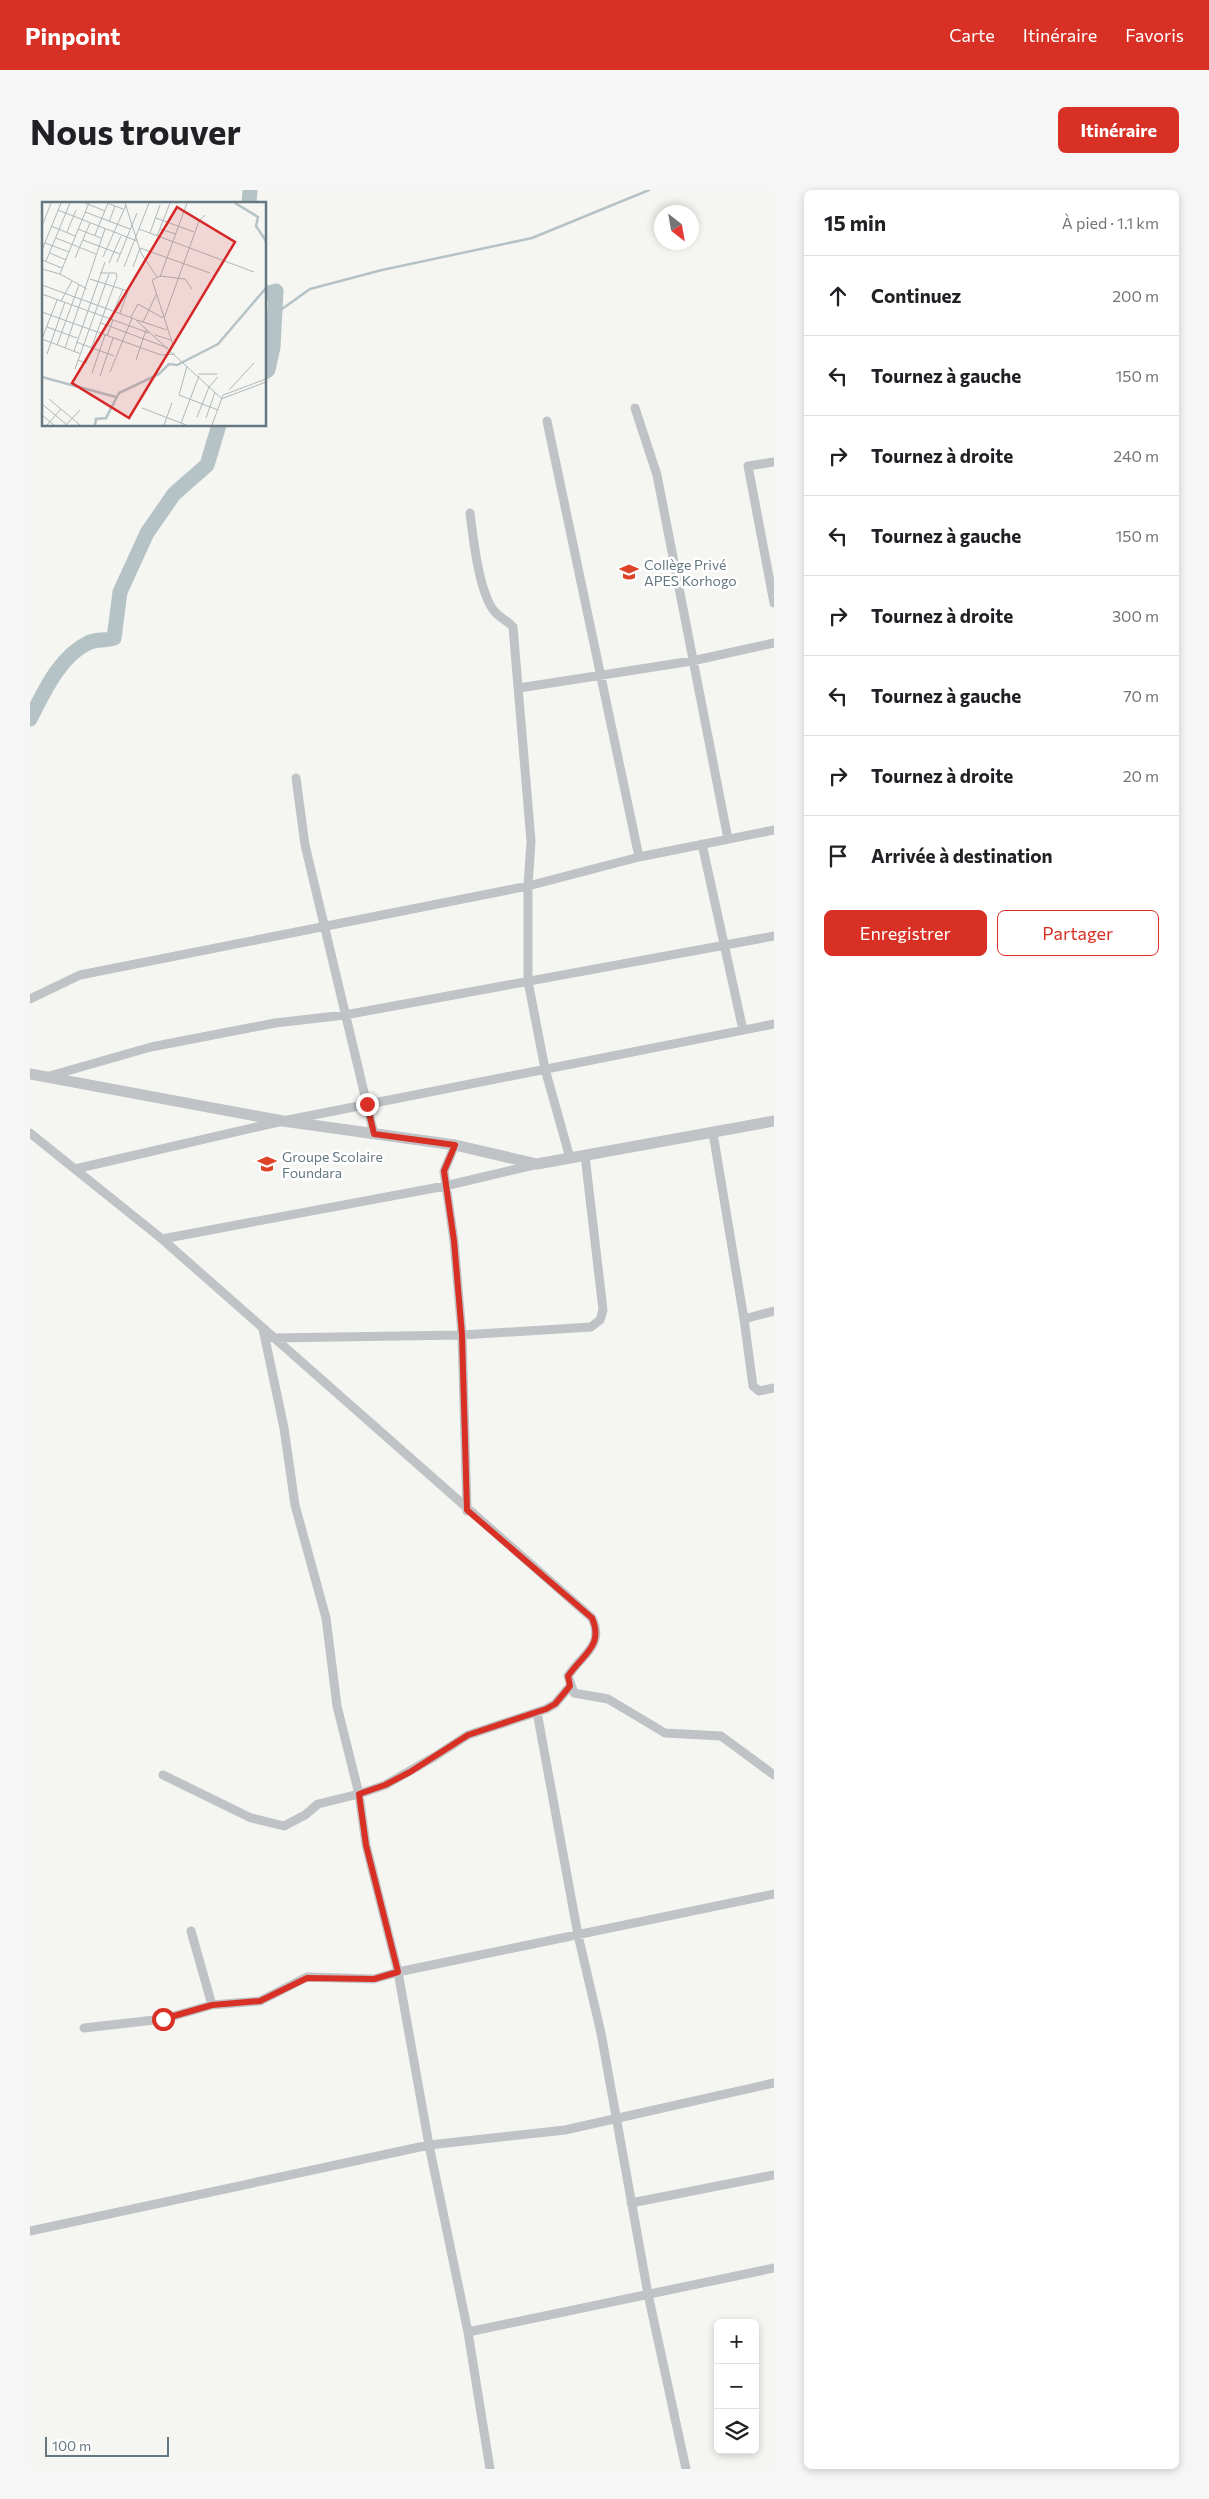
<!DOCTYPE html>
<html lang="fr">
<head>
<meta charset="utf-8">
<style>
  body { margin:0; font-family:Commissioner,sans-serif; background:#f6f6f6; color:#202124 }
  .controls { position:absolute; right:15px; bottom:15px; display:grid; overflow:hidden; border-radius:8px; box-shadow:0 2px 8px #0003 }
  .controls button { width:45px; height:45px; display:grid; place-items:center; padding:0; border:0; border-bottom:1px solid #e0e0e0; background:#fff; color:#202124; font:25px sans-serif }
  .compass { position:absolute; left:624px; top:15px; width:45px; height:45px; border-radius:50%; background:#fff; box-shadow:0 2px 8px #0003; rotate:149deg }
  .scale { position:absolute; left:15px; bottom:12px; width:124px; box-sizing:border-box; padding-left:5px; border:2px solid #657882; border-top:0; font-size:14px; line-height:18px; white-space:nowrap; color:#657882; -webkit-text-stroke:4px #fff; paint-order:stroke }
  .stop { position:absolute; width:15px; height:15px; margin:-11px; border:4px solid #d93025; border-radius:50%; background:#fff }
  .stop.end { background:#d93025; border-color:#fff; box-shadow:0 1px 5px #0008 }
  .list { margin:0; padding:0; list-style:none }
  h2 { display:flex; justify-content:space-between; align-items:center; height:65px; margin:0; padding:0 20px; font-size:21px }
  h2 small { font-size:16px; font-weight:400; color:#757577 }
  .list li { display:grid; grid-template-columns:32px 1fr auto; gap:15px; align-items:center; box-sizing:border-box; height:80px; padding:0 20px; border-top:1px solid #e0e0e0 }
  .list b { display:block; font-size:19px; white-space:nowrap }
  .list em { font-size:16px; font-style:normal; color:#757577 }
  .actions { display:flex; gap:10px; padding:15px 20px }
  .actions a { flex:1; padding:11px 0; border:1px solid #d93025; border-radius:8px; text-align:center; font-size:18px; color:#d93025 }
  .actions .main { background:#d93025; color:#fff }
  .icon { flex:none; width:28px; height:28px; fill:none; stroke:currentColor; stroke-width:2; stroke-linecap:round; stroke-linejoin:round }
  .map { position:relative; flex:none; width:744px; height:2279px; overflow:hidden; border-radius:8px }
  header { display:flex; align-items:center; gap:30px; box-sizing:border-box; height:70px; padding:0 25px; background:#d93025; color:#fff }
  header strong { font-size:24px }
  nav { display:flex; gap:28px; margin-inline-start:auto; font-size:18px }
  .intro { display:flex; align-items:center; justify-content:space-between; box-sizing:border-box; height:120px; padding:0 30px }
  h1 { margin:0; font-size:35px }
  .button { padding:12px 22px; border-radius:8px; background:#d93025; color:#fff; font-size:18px; font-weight:700 }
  main { display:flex; gap:30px; padding:0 30px }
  aside { flex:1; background:#fff; border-radius:8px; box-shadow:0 2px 8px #0003 }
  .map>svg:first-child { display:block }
</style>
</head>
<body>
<header>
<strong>Pinpoint</strong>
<nav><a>Carte</a><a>Itinéraire</a><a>Favoris</a></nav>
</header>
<div class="intro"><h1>Nous trouver</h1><a class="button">Itinéraire</a></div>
<main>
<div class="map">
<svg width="744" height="2279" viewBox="0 0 744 2279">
  <rect width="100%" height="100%" fill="#f5f5f2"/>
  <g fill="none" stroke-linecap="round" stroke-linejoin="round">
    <path stroke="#b5c3c6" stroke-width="2.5" d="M 245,124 L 280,99 L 352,80 L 502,48 L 619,0"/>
    <path stroke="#b5c3c6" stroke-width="15" d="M 219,14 L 220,0
      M 235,104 L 246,101 L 243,157 L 238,180 L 235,182
      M 0,529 C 14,502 30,466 58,453 C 65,449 76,451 84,448 L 90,402 L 117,343 L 144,304 L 177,275 L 189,235"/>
    <path stroke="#bfc3c6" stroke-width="9" d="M 605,218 L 627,285 L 698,649
      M 517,231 L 609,667
      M 744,272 L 718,276 L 744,413
      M 440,323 C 443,347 449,404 465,422 C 470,428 478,431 483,437 L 501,651 L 498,696 L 498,791 L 515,879 L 540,968
      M 489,498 L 662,471 L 744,453
      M 266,588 L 275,655 L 344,944
      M 672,654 L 713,840
      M 0,809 L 50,785 L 498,696 L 609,667 L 744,640
      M 16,887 L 121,857 L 245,833 L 315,825 L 744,746
      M 0,943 L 132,1049 L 562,1428 C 575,1456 552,1464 538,1486 L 544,1503 L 578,1509 L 635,1543 L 691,1546 L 744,1585
      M 683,943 L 714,1129 L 723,1196 L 729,1201 L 744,1198
      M 425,955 L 414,981 L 424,1051 L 432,1145 L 437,1321
      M 45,979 L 253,931 L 744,834
      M 132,1049 L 415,996 L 504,975
      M 714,1129 L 744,1121
      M 233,1139 L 254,1238 L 265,1315 L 296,1428 L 307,1516 L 329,1604 L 336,1655 L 368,1782 L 399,1955 L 438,2142 L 460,2279
      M 243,1148 L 432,1145 L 561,1137 L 570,1130 L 573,1120 L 555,966
      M 507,1522 L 548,1745 L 571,1843 L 618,2104 L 656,2279
      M 133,1585 L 221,1628 L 254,1636 L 275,1625 L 288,1614 L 329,1604 L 355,1595 L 404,1567 L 438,1545 L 516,1519 L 525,1514 L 540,1496
      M 161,1741 L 182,1815
      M 54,1838 L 133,1829 L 182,1815 L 230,1811 L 277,1787 L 344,1789 L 368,1782 L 744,1704
      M 601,2013 L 744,1985
      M 0,2041 L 399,1955 L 535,1940 L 744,1893
      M 438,2142 L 744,2078"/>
    <path stroke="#bfc3c6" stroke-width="11" d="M 0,884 L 253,931 L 425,955 L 507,974 L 744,931"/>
  </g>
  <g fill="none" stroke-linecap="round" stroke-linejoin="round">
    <path stroke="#d93025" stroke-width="6" d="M 133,1829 L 182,1815 L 230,1811 L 277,1788 L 344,1789 L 368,1782 L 336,1655 L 329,1604 L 355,1595 L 380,1582 L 438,1545 L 516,1519 L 525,1514 L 540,1496 L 538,1486 C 553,1464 574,1456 562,1428 L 437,1320 L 432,1145 L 424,1051 L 414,981 L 425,955 L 344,944 L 337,914"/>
  </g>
  <defs>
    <g id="school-bare" transform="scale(1.5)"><path d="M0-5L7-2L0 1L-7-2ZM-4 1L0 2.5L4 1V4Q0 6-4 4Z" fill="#de4329" stroke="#fff" stroke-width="2.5" paint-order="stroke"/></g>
  </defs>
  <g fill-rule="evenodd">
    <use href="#school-bare" x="599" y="382"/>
    <use href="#school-bare" x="237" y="974"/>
  </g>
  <g text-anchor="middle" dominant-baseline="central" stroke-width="5" stroke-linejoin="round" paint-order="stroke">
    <g font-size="14" fill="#657882" stroke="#fff" text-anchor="start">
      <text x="614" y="374">Collège Privé<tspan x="614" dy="16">APES Korhogo</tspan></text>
      <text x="252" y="966">Groupe Scolaire<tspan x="252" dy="16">Foundara</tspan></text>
    </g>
  </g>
  <g transform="translate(12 12)">
    <rect width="224" height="224" fill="#f5f5f2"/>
    <path fill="none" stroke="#b5c3c6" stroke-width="2.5" d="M 193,1 L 216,15 L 214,24 L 224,39M 0,175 L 74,195M 53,223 L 54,217 L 64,216 L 77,191 L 117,172 L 127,162 L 135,163 L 176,142 L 224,86"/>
    <path fill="none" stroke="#aeb8bb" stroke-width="1" d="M 43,1 L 63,9M 65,1 L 81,7M 83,1 L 99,51 L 115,75M 16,8 L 95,39M 43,10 L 88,27M 114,16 L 152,30M 67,20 L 73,4M 0,24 L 9,1M 9,24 L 33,34M 36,27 L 59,36M 97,27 L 212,70M 118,27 L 134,32M 25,30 L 34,8M 108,31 L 118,3M 53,33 L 66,1M 115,34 L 128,1M 14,36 L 54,52M 41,38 L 78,52M 3,41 L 27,50M 0,48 L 19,1M 8,51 L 24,58M 61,55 L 84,3M 33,56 L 48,21M 0,58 L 20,66M 4,59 L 28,1M 75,60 L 95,11M 67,61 L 79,34M 82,65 L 107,1M 91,65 L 98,46 L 168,71M 0,67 L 18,72 L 45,87M 18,72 L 47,1M 118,75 L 145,1M 48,77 L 86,89 L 78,111M 0,83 L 93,117 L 179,196M 0,92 L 107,131M 19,99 L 30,79M 72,109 L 81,87M 0,110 L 119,153 L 133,152M 89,115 L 96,102 L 121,116M 122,116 L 157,19 L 163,13M 95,118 L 125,128M 101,120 L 114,93M 59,121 L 126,146M 5,125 L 35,136M 113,133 L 129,138M 65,134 L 71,118M 0,137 L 15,98M 0,137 L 39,152M 34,140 L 72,154M 15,143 L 37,83M 23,146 L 63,27M 128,148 L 131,143 L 110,78 L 118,74 L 143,77 L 150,87M 32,149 L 63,60M 5,152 L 23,100M 36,158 L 44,161 L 75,75 L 74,71 L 58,71M 94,158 L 104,128M 145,164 L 137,193 L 176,208M 33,167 L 67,72M 68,170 L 90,116M 50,171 L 63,133M 156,172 L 175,172M 58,174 L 71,136M 187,188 L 212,161M 7,197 L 38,223M 179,197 L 224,180M 0,202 L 25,223M 100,206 L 144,223M 0,213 L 12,223M 155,215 L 167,185 L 176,175M 164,216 L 173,190M 139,221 L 157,174M 5,223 L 19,207M 24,223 L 38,208M 122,223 L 130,201M 170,223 L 181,193 L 224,177"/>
    <path fill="#d62828" fill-opacity="0.15" stroke="#d62828" stroke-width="2.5" d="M 135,5 L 193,40 L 87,216 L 30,181 Z"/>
    <rect width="224" height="224" fill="none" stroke="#657882" stroke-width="2.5"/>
  </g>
</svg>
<div class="controls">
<button>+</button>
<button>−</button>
<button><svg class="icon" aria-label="layers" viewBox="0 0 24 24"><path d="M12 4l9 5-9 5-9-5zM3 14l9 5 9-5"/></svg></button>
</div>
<svg class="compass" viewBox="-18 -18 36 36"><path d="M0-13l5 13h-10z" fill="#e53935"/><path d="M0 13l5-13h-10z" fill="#757577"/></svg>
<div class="scale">100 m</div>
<div class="stop" style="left:133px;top:1829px"></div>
<div class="stop end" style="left:337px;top:914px"></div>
</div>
<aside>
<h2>15 min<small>À pied · 1.1 km</small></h2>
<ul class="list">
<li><svg class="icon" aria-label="ahead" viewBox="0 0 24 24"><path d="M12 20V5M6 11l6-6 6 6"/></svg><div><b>Continuez</b></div><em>200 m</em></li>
<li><svg class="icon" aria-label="left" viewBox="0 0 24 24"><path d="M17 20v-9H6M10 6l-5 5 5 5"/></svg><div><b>Tournez à gauche</b></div><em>150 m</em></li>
<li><svg class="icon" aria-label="right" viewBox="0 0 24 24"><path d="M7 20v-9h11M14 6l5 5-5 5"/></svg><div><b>Tournez à droite</b></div><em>240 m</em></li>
<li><svg class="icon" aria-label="left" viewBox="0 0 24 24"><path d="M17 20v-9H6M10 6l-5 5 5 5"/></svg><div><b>Tournez à gauche</b></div><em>150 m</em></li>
<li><svg class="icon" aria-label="right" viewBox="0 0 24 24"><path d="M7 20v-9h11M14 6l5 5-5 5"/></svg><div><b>Tournez à droite</b></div><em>300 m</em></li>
<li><svg class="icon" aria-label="left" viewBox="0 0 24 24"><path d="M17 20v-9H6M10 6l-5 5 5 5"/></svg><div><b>Tournez à gauche</b></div><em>70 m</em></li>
<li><svg class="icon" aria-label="right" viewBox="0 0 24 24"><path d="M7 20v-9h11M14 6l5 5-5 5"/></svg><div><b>Tournez à droite</b></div><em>20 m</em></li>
<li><svg class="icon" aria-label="arrive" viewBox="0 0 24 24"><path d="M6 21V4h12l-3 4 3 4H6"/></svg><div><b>Arrivée à destination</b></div></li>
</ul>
<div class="actions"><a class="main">Enregistrer</a><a>Partager</a></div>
</aside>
</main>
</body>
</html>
